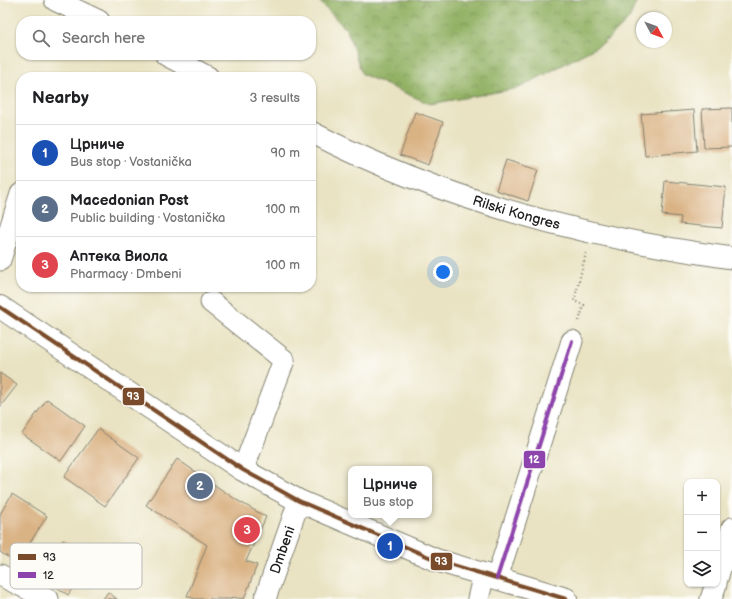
<!DOCTYPE html>
<html lang="en">
<head>
<meta charset="utf-8">
<style>
  body { margin:0; font-family:"Balsamiq Sans",sans-serif; background:#f2f2f2; color:#202124 }
  .controls { position:absolute; right:12px; bottom:12px; display:grid; overflow:hidden; border-radius:8px; box-shadow:0 1px 3px #0004 }
  .controls button { width:36px; height:36px; display:grid; place-items:center; padding:0; border:0; border-bottom:1px solid #e0e0e0; background:#fff; color:#202124; font:20px sans-serif }
  .compass { position:absolute; left:636px; top:12px; width:36px; height:36px; border-radius:50%; background:#fff; box-shadow:0 1px 3px #0004; rotate:131deg }
  .you { position:absolute; left:443px; top:272px; width:14px; height:14px; margin:-10px; border:3px solid #fff; border-radius:50%; background:#1a73e8; box-shadow:0 0 0 6px #1a73e833 }
  .badge { display:grid; place-items:center; width:26px; height:26px; border-radius:50%; background:#b45309; color:#fff; font-size:13px; font-weight:700 }
  .pin { position:absolute; translate:-50% -50%; border:2px solid #fff; box-shadow:0 1px 4px #0006 }
  .popup { position:absolute; left:348px; top:466px; width:84px; height:52px; box-sizing:border-box; display:grid; place-content:center; border-radius:8px; background:#fff; filter:drop-shadow(0 1px 3px #0005); font-size:13px; white-space:nowrap; color:#757577 }
  .popup b { font-size:15px; color:#202124 }
  .popup::after { content:''; position:absolute; left:50%; top:100%; margin-left:-8px; border:8px solid transparent; border-top-color:#fff }
  .list { margin:0; padding:0; list-style:none }
  h2 { display:flex; justify-content:space-between; align-items:center; height:52px; margin:0; padding:0 16px; font-size:17px }
  h2 small { font-size:13px; font-weight:400; color:#757577 }
  .list li { display:grid; grid-template-columns:26px 1fr auto; gap:12px; align-items:center; box-sizing:border-box; height:56px; padding:0 16px; border-top:1px solid #e0e0e0 }
  .list b { display:block; font-size:15px; white-space:nowrap }
  .list p { margin:0; font-size:13px; white-space:nowrap; color:#757577 }
  .list em { font-size:13px; font-style:normal; color:#757577 }
  .icon { flex:none; width:22px; height:22px; fill:none; stroke:currentColor; stroke-width:2; stroke-linecap:round; stroke-linejoin:round }
  .map { position:relative; flex:none; width:732px; height:599px; overflow:hidden }
  .search { position:absolute; background:#fff; box-shadow:0 1px 3px #0004; left:16px; top:16px; width:300px; height:44px; display:flex; align-items:center; gap:10px; box-sizing:border-box; padding:0 14px; border-radius:16px; color:#757577; font-size:15px }
  .panel { position:absolute; background:#fff; box-shadow:0 1px 3px #0004; left:16px; top:72px; width:300px; height:220px; border-radius:16px }
  .map>svg:first-child { display:block }
</style>
</head>
<body>
<div class="map">
<svg width="732" height="599" viewBox="0 0 732 599">
  <defs>
    <pattern id="forest-crowns" width="20" height="18" patternUnits="userSpaceOnUse"><rect width="20" height="18" fill="#92b164"/><path d="M2 6a3 3 0 1 1 6 0M12 15a3 3 0 1 1 6 0" fill="none" stroke="#768f52"/></pattern>
  </defs>
  <rect width="100%" height="100%" fill="#fdfcf7"/>
  <filter id="ink" filterUnits="userSpaceOnUse"><feTurbulence type="fractalNoise" baseFrequency=".025" numOctaves="2"/><feDisplacementMap in="SourceGraphic" scale="8" xChannelSelector="R" yChannelSelector="G"/><feConvolveMatrix kernelMatrix="1 2 1 2 8 2 1 2 1" color-interpolation-filters="sRGB"/></filter>
  <filter id="wash" filterUnits="userSpaceOnUse"><feTurbulence type="fractalNoise" baseFrequency=".012" numOctaves="4" result="noise"/><feDisplacementMap in="SourceGraphic" scale="16" xChannelSelector="R" yChannelSelector="G"/><feGaussianBlur stdDeviation="0.9" result="paint"/><feColorMatrix in="noise" values="0 0 0 0 0 0 0 0 0 0 0 0 0 0 0 0 0 1.4 0 .05"/><feComposite in="paint" operator="in"/></filter>
  <g filter="url(#wash)">
    <rect width="100%" height="100%" fill="#e9e3c3"/>
    <path fill="url(#forest-crowns)" stroke="#576640" d="M 318,0 L 637,0 L 629,19 L 604,43 L 519,88 L 430,104 L 362,74 L 347,30 Z"/>
    <g id="blocks">
      <path fill="#dab385" d="M 732,108 L 732,147 L 704,148 L 702,109 Z
        M 694,110 L 697,151 L 645,156 L 641,114 Z
        M 415,112 L 443,122 L 428,165 L 400,155 Z
        M 506,160 L 538,170 L 528,201 L 496,190 Z
        M 665,181 L 726,187 L 722,228 L 680,224 L 681,217 L 662,215 Z
        M 0,373 L 17,385 L 0,407 Z
        M 47,399 L 85,426 L 61,461 L 22,434 Z
        M 98,429 L 139,458 L 105,506 L 64,477 Z
        M 177,459 L 235,499 L 266,517 L 246,561 L 257,565 L 244,599 L 231,597 L 231,599 L 195,599 L 187,596 L 207,545 L 146,505 Z
        M 12,494 L 47,516 L 17,563 L 0,552 L 0,514 Z
        M 63,540 L 92,559 L 68,595 L 39,575 Z
        M 108,592 L 117,599 L 103,599 Z"/>
    </g>
  </g>
  <g filter="url(#ink)">
    <use href="#blocks" fill-opacity="0" stroke="#828070" stroke-width="1"/>
    <g fill="none" stroke-linecap="round" stroke-linejoin="round">
      <g stroke="#828070" stroke-width="23">
        <g id="minor">
          <path d="M 55,0 L 99,21"/>
          <path d="M 166,55 L 208,77"/>
          <path id="s1" d="M 311,132 C 440,199 589,238 732,258"/>
          <path d="M 0,260 L 21,194"/>
          <path d="M 211,302 L 284,360 L 243,470"/>
          <path d="M 0,575 L 48,599"/>
          <path d="M 497,578 L 572,341"/>
          <path d="M 717,579 L 732,528"/>
          <path id="s2" d="M 265,599 L 299,501"/>
          <path d="M 478,599 L 484,574"/>
          <path d="M 711,599 L 716,584"/>
        </g>
      </g>
      <g stroke="#828070" stroke-width="24">
        <path id="tertiary" d="M 0,307 L 243,470 L 299,501 L 436,560 L 566,599"/>
      </g>
      <path stroke="#828070" stroke-width="2.5" stroke-dasharray="1 3" stroke-linecap="butt" d="M 579,321 L 584,305 L 574,301 L 586,253"/>
      <use href="#minor" stroke="#fff" stroke-width="21"/>
      <use href="#tertiary" stroke="#fff" stroke-width="22"/>
      <g stroke="#fdfcf7" stroke-width="7">
        <path id="bus-1" d="M 0,307 L 243,470 L 299,501 L 436,560 L 566,599"/>
      </g>
      <g stroke="#fdfcf7" stroke-width="7">
        <path id="bus-2" d="M 497,578 L 572,341"/>
      </g>
      <use href="#bus-1" stroke="#7a4b2a" stroke-width="4"/>
      <use href="#bus-2" stroke="#8e44ad" stroke-width="4"/>
    </g>
  </g>
  <g text-anchor="middle" dominant-baseline="central" stroke-width="3.5" stroke-linejoin="round" paint-order="stroke">
    <g font-size="14" fill="#1c1c1c" stroke="#fdfcf7">
      <text stroke="none"><textPath href="#s1" startOffset="221">Rilski Kongres</textPath></text>
      <text stroke="none"><textPath href="#s2" startOffset="52">Dmbeni</textPath></text>
    </g>
  </g>
  <rect x="10" y="543" width="132" height="46" rx="6" fill="#fdfcf7" stroke="#bab9b5" stroke-width="1"/>
  <rect x="18" y="554" width="18" height="6" fill="#7a4b2a"/>
  <rect x="18" y="572" width="18" height="6" fill="#8e44ad"/>
  <g font-size="11" fill="#1c1c1c">
    <text x="43" y="561">93</text>
    <text x="43" y="579">12</text>
  </g>
  <g stroke="#fdfcf7" stroke-width="1.5">
    <rect x="122" y="387" width="23" height="19" rx="4" fill="#7a4b2a"/>
    <rect x="523" y="450" width="23" height="19" rx="4" fill="#8e44ad"/>
    <rect x="430" y="552" width="23" height="19" rx="4" fill="#7a4b2a"/>
  </g>
  <g font-size="11" text-anchor="middle" font-weight="bold" fill="#fff">
    <text x="133" y="400">93</text>
    <text x="534" y="463">12</text>
    <text x="441" y="565">93</text>
  </g>
</svg>
<div class="controls">
<button>+</button>
<button>−</button>
<button><svg class="icon" aria-label="layers" viewBox="0 0 24 24"><path d="M12 4l9 5-9 5-9-5zM3 14l9 5 9-5"/></svg></button>
</div>
<svg class="compass" viewBox="-18 -18 36 36"><path d="M0-13l5 13h-10z" fill="#e53935"/><path d="M0 13l5-13h-10z" fill="#757577"/></svg>
<div class="you"></div>
<div class="pin badge" style="left:390px;top:546px;background:#1a4fb4">1</div>
<div class="popup"><b>Црниче</b>Bus stop</div>
<div class="pin badge" style="left:200px;top:486px;background:#5c6f8a">2</div>
<div class="pin badge" style="left:247px;top:530px;background:#e0444e">3</div>
<div class="search"><svg class="icon" aria-label="search" viewBox="0 0 24 24"><circle cx="10" cy="10" r="6"/><path d="M15 15l6 6"/></svg>Search here</div>
<section class="panel">
<h2>Nearby<small>3 results</small></h2>
<ul class="list">
<li><span class="badge" style="background:#1a4fb4">1</span><div><b>Црниче</b><p>Bus stop · Vostanička</p></div><em>90 m</em></li>
<li><span class="badge" style="background:#5c6f8a">2</span><div><b>Macedonian Post</b><p>Public building · Vostanička</p></div><em>100 m</em></li>
<li><span class="badge" style="background:#e0444e">3</span><div><b>Аптека Виола</b><p>Pharmacy · Dmbeni</p></div><em>100 m</em></li>
</ul>
</section>
</div>
</body>
</html>
